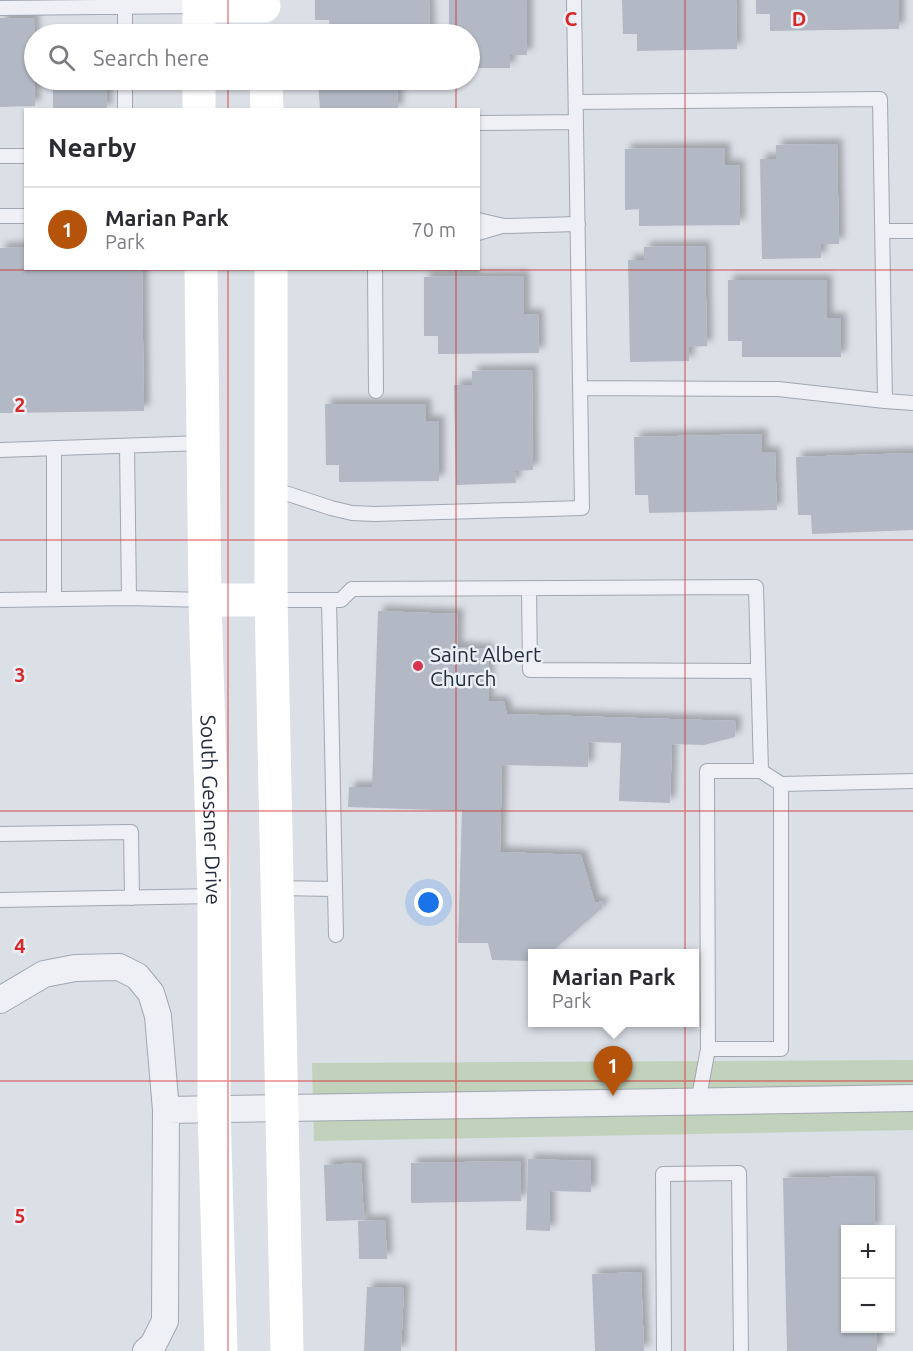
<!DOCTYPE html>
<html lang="en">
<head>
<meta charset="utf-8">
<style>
  body { margin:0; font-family:Ubuntu,sans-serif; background:#f7f7f7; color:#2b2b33 }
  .controls { position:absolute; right:18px; bottom:18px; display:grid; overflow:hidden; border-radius:0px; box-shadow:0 2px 4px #0004 }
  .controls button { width:54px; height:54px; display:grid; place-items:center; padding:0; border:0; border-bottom:2px solid #e1e1e2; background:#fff; color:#2b2b33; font:30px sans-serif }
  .you { position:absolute; left:429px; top:903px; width:21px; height:21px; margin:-15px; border:4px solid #fff; border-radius:50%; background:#1a73e8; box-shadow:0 0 0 9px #1a73e833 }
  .badge { display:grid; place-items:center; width:39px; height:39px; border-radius:50%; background:#b45309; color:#fff; font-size:20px; font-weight:700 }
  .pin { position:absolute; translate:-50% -50px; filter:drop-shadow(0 2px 3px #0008) }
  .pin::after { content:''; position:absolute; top:32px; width:21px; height:18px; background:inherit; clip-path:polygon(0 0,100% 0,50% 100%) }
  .popup { position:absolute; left:528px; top:949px; width:171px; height:78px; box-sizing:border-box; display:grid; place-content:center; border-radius:0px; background:#fff; filter:drop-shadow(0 2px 4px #0005); font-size:20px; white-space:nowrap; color:#7c7c81 }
  .popup b { font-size:22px; color:#2b2b33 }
  .popup::after { content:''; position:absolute; left:50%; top:100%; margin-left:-12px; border:12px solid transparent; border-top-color:#fff }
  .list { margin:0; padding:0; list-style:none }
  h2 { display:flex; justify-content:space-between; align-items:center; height:78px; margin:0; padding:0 24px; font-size:26px }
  h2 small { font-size:20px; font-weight:400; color:#7c7c81 }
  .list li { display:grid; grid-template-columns:39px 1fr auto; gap:18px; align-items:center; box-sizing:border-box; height:84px; padding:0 24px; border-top:2px solid #e1e1e2 }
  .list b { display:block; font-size:22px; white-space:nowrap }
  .list p { margin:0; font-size:20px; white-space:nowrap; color:#7c7c81 }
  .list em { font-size:20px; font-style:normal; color:#7c7c81 }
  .icon { flex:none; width:33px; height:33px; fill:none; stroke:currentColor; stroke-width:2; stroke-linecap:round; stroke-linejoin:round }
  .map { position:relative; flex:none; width:913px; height:1351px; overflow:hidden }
  .search { position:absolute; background:#fff; box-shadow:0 2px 4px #0004; left:24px; top:24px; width:456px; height:66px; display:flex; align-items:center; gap:15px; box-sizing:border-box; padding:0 21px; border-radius:33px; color:#7c7c81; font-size:22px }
  .panel { position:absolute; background:#fff; box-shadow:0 2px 4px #0004; left:24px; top:108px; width:456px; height:162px; border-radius:0px }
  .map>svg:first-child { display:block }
</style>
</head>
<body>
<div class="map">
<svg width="913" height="1351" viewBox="0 0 913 1351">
  <defs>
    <filter id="shadow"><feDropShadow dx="5.5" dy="-5.5" stdDeviation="3" flood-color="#0004"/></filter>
  </defs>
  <rect width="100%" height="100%" fill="#dbe0e7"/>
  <path fill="#c1d1bb" d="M 913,1060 L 913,1130 L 314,1141 L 312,1063 Z"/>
  <path fill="#b2b9c4" filter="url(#shadow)" d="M 315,0 L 429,0 L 430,34 L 330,34 L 329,20 L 315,20 Z
    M 449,0 L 527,0 L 527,55 L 510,55 L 510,68 L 470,68 L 470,34 L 449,34 Z
    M 622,0 L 736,0 L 737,49 L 637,51 L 637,34 L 623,34 Z
    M 756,0 L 899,0 L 899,29 L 770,31 L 770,14 L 756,14 Z
    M 0,18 L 34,18 L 35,106 L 0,107 Z
    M 53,80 L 106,80 L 107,110 L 53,110 Z
    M 318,80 L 397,80 L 398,110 L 320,110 Z
    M 837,144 L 839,244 L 821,244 L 821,258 L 762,259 L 760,159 L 776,159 L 776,145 Z
    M 725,148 L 725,165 L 739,165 L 740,225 L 639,226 L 639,209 L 625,210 L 625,149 Z
    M 705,246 L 707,346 L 689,347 L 689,361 L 630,362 L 628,260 L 644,260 L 644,247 Z
    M 26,247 L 26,268 L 142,268 L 144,411 L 0,413 L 0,248 Z
    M 524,276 L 524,315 L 538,314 L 539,353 L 438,354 L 438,336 L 424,336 L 424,277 Z
    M 728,280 L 827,280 L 827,318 L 841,318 L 841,357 L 742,357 L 742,341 L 728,341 Z
    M 532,370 L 533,470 L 515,471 L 516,483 L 456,485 L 454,385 L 472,385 L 472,371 Z
    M 325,404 L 426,404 L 426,421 L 439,421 L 439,481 L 339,482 L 339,465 L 326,465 Z
    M 762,434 L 762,452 L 775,452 L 777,510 L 649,513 L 648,495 L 635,495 L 634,437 Z
    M 913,453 L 913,530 L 812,534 L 811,515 L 798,515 L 796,457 Z
    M 378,611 L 458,614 L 457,647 L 489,649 L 488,701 L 504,702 L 507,714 L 736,721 L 735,737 L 704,745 L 672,744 L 670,803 L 619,801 L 621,743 L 589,742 L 588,767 L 502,765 L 500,852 L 581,855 L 595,903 L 603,901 L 602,908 L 549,954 L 532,954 L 532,961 L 492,960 L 488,943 L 458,943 L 462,811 L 348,807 L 349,787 L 372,787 Z
    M 528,1159 L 591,1161 L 591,1192 L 550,1191 L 550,1231 L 526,1230 Z
    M 521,1161 L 521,1201 L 411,1203 L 411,1163 Z
    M 361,1163 L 364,1220 L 326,1221 L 324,1165 Z
    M 874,1176 L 875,1230 L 846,1230 L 846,1328 L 877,1328 L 877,1351 L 787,1351 L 783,1178 Z
    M 385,1220 L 387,1259 L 359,1259 L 358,1221 Z
    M 641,1272 L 644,1351 L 595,1351 L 592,1274 Z
    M 367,1287 L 404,1288 L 401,1351 L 364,1351 Z"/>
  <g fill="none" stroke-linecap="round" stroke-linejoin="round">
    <g stroke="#a0a7b1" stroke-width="16">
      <path id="lane" d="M 125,0 L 125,34
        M 0,8 L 199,6
        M 125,80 L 125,110
        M 576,102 L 880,99 L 885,401
        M 478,123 L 576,122
        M 0,156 L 26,156
        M 0,216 L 26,216
        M 478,220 L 504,226 L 578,224
        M 882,231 L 913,231
        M 478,233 L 502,226
        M 375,268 L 376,391
        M 580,388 L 778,389 L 885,401 L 913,403
        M 127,446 L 129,598
        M 54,448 L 54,599
        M 0,450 L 203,443
        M 270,488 L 331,508 L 352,513 L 375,514 L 582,508 L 574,0
        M 529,588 L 530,670 L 758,671
        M 0,600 L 129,598 L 205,600
        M 272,600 L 341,600 L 352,589 L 756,587 L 761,771
        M 329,600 L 336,935
        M 0,834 L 131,832 L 132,898
        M 277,888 L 335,889
        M 0,900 L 214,896
        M 708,1049 L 781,1049 L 781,784
        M 698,1102 L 708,1049 L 707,771 L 761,771 L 781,784 L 913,781
        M 664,1351 L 663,1174 L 739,1173 L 741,1351"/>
    </g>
    <g stroke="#a0a7b1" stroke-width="28">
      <path id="street" d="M 0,1000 L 44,974 L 75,968 L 119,967 L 137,976 L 151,993 L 158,1016 L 166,1110 L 165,1321 L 153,1345 L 146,1351
        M 166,1110 L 913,1098"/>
    </g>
    <use href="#lane" stroke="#eef0f5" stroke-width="14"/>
    <use href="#street" stroke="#eef0f5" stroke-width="26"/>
    <g stroke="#fff" stroke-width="33">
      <path d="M 199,0 L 199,34"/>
      <path d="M 199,6 L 264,6"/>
      <path d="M 199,80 L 199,110"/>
      <path d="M 266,80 L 267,110"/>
      <path id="s1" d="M 201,268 L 205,600 L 214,896 L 214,1109 L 221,1351"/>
      <path d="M 271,268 L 271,600 L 287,1351"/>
      <path d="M 205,600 L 271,600"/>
    </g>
  </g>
  <path fill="none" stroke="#d62828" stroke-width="1.5" stroke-opacity="0.55" d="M 228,0 L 228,34M 456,0 L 456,34M 685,0 L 685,1351M 228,80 L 228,110M 456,80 L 456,110M 228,268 L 228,1351M 456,268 L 456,1351M 0,270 L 913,270M 0,540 L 913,540M 0,811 L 913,811M 0,1081 L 913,1081"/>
  <circle fill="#d8344d" stroke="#eaeff5" stroke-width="2" cx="418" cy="666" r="6"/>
  <g text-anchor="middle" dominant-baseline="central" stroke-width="5" stroke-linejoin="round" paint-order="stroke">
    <g font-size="21" fill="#242d3e" stroke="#eaeff5" text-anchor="start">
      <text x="430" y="654">Saint Albert<tspan x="430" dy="24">Church</tspan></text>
    </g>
    <g font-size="21" fill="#242d3e" stroke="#eaeff5">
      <text stroke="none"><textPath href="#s1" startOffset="542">South Gessner Drive</textPath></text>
    </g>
  </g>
  <g font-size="20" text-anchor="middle" font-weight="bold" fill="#d62828" stroke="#eaeff5" stroke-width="5" stroke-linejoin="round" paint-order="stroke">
    <text x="571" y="26">C</text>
    <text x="799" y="26">D</text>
    <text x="20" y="412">2</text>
    <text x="20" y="682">3</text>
    <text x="20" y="953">4</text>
    <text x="20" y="1223">5</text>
  </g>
</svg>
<div class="controls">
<button>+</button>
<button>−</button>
</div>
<div class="you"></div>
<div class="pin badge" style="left:613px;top:1096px">1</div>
<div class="popup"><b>Marian Park</b>Park</div>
<div class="search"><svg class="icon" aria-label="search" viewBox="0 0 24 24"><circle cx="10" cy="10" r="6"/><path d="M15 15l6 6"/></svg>Search here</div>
<section class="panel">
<h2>Nearby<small></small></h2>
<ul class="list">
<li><span class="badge">1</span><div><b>Marian Park</b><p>Park</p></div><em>70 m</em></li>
</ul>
</section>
</div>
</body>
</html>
